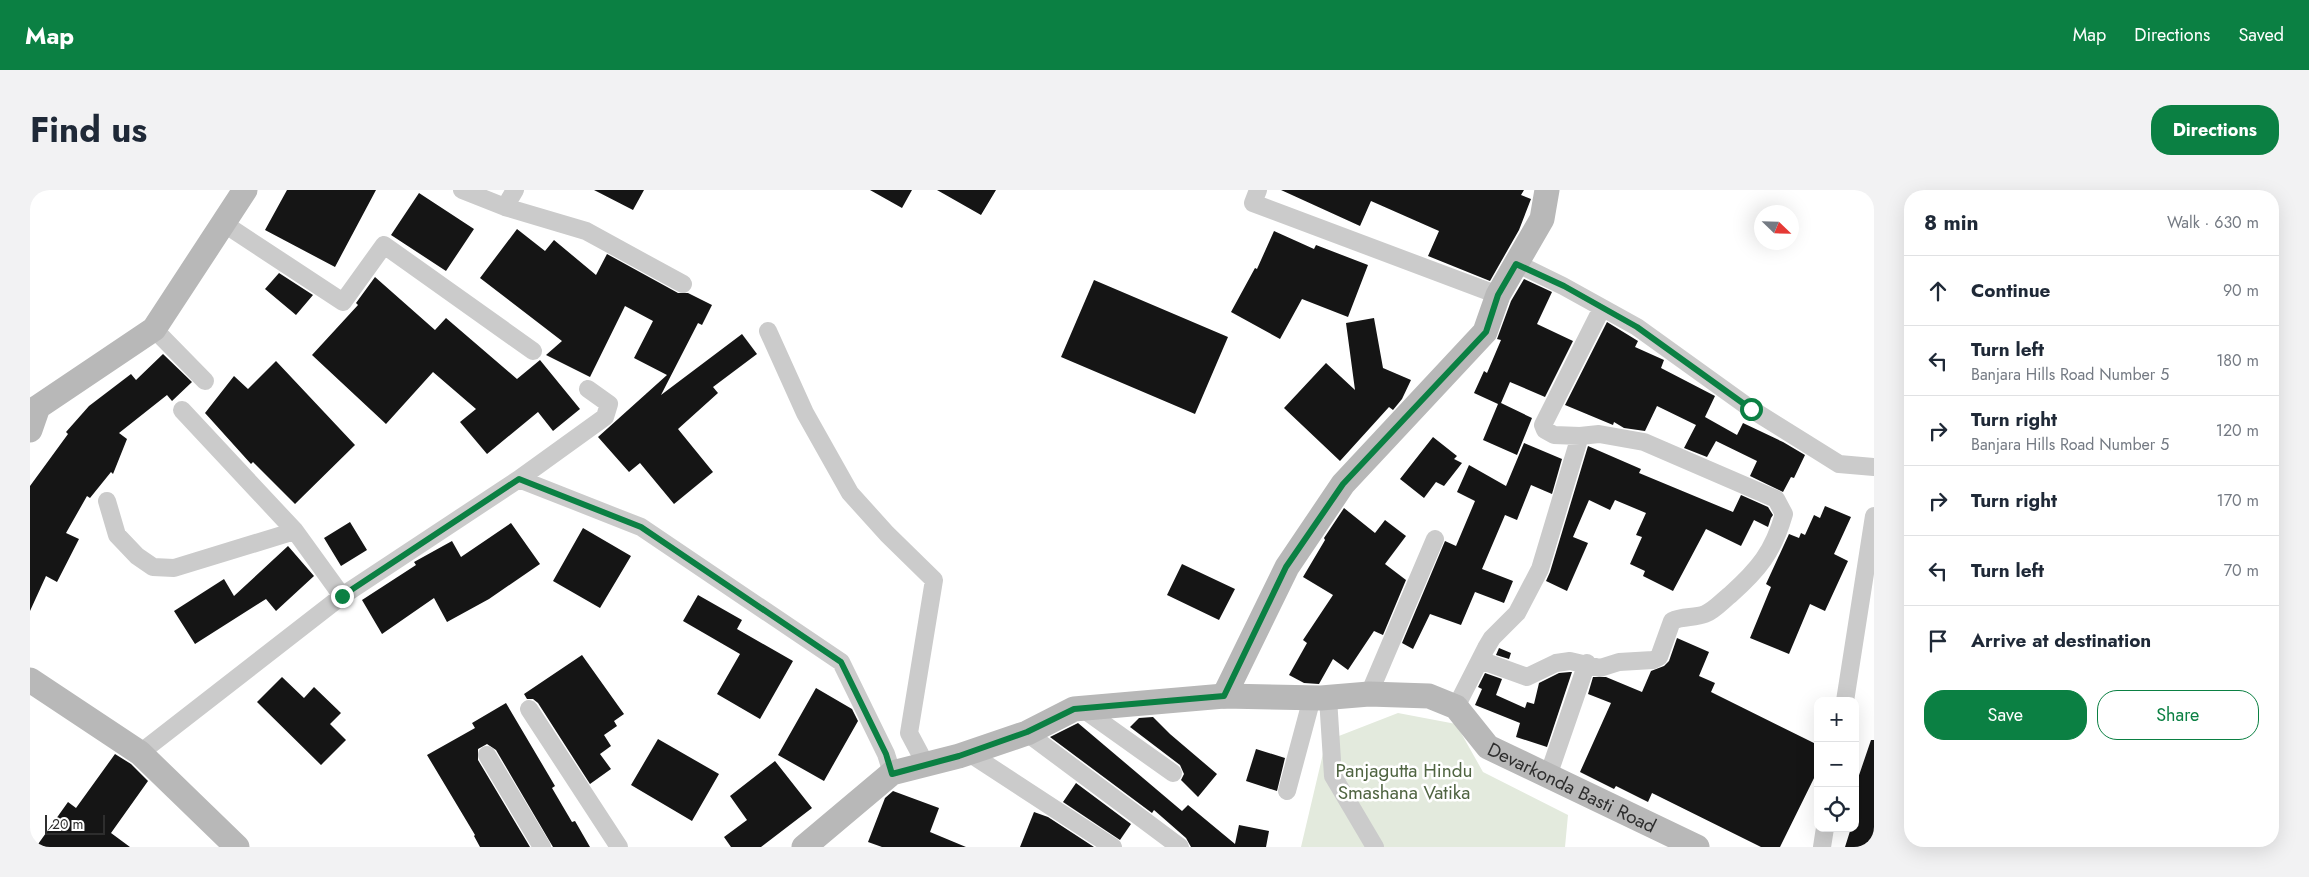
<!DOCTYPE html>
<html lang="en">
<head>
<meta charset="utf-8">
<style>
  body { margin:0; font-family:Jost,sans-serif; background:#f2f2f3; color:#1f2937 }
  .controls { position:absolute; right:15px; bottom:15px; display:grid; overflow:hidden; border-radius:10px; box-shadow:0 5px 20px #0002 }
  .controls button { width:45px; height:45px; display:grid; place-items:center; padding:0; border:0; border-bottom:1px solid #e0e1e3; background:#fff; color:#1f2937; font:25px sans-serif }
  .compass { position:absolute; left:1724px; top:15px; width:45px; height:45px; border-radius:50%; background:#fff; box-shadow:0 5px 20px #0002; rotate:113deg }
  .scale { position:absolute; left:15px; bottom:12px; width:60px; box-sizing:border-box; padding-left:5px; border:2px solid #2e2e2e; border-top:0; font-size:14px; line-height:18px; white-space:nowrap; color:#2e2e2e; -webkit-text-stroke:4px #fff; paint-order:stroke }
  .stop { position:absolute; width:15px; height:15px; margin:-11px; border:4px solid #0b8043; border-radius:50%; background:#fff }
  .stop.end { background:#0b8043; border-color:#fff; box-shadow:0 1px 5px #0008 }
  .list { margin:0; padding:0; list-style:none }
  h2 { display:flex; justify-content:space-between; align-items:center; height:65px; margin:0; padding:0 20px; font-size:21px }
  h2 small { font-size:16px; font-weight:400; color:#747a83 }
  .list li { display:grid; grid-template-columns:32px 1fr auto; gap:15px; align-items:center; box-sizing:border-box; height:70px; padding:0 20px; border-top:1px solid #e0e1e3 }
  .list b { display:block; font-size:19px; white-space:nowrap }
  .list p { margin:0; font-size:16px; white-space:nowrap; color:#747a83 }
  .list em { font-size:16px; font-style:normal; color:#747a83 }
  .actions { display:flex; gap:10px; padding:15px 20px }
  .actions a { flex:1; padding:11px 0; border:1px solid #0b8043; border-radius:20px; text-align:center; font-size:18px; color:#0b8043 }
  .actions .main { background:#0b8043; color:#fff }
  .icon { flex:none; width:28px; height:28px; fill:none; stroke:currentColor; stroke-width:2; stroke-linecap:round; stroke-linejoin:round }
  .map { position:relative; flex:none; width:1844px; height:657px; overflow:hidden; border-radius:20px }
  header { display:flex; align-items:center; gap:30px; box-sizing:border-box; height:70px; padding:0 25px; background:#0b8043; color:#fff }
  header strong { font-size:24px }
  nav { display:flex; gap:28px; margin-inline-start:auto; font-size:18px }
  .intro { display:flex; align-items:center; justify-content:space-between; box-sizing:border-box; height:120px; padding:0 30px }
  h1 { margin:0; font-size:35px }
  .button { padding:12px 22px; border-radius:20px; background:#0b8043; color:#fff; font-size:18px; font-weight:700 }
  main { display:flex; gap:30px; padding:0 30px }
  aside { flex:1; background:#fff; border-radius:20px; box-shadow:0 5px 20px #0002 }
  .map>svg:first-child { display:block }
</style>
</head>
<body>
<header>
<strong>Map</strong>
<nav><a>Map</a><a>Directions</a><a>Saved</a></nav>
</header>
<div class="intro"><h1>Find us</h1><a class="button">Directions</a></div>
<main>
<div class="map">
<svg width="1844" height="657" viewBox="0 0 1844 657">
  <rect width="100%" height="100%" fill="#fff"/>
  <path fill="#e3eadd" d="M 1368,523 L 1426,534 L 1453,582 L 1538,625 L 1535,657 L 1271,657 L 1296,551 Z"/>
  <path fill="#151515" d="M 257,0 L 346,0 L 305,77 L 235,40 Z
    M 564,0 L 614,0 L 603,20 Z
    M 840,0 L 882,0 L 872,18 Z
    M 907,0 L 966,0 L 951,25 Z
    M 1251,0 L 1494,0 L 1491,5 L 1501,9 L 1489,40 L 1460,91 L 1398,66 L 1409,41 L 1341,11 L 1330,36 Z
    M 389,3 L 444,39 L 416,81 L 361,45 Z
    M 487,39 L 515,61 L 524,50 L 566,85 L 577,64 L 648,103 L 658,103 L 682,115 L 672,135 L 668,133 L 631,205 L 712,144 L 727,164 L 683,197 L 688,203 L 648,239 L 683,282 L 644,314 L 610,273 L 599,282 L 568,247 L 637,185 L 604,168 L 623,131 L 595,116 L 560,187 L 516,165 L 532,151 L 450,88 Z
    M 1244,41 L 1284,59 L 1286,55 L 1338,75 L 1318,127 L 1272,109 L 1250,149 L 1201,122 L 1225,78 L 1227,79 Z
    M 249,83 L 283,105 L 266,125 L 235,99 Z
    M 345,87 L 405,140 L 416,128 L 487,189 L 510,170 L 550,219 L 523,241 L 508,222 L 457,264 L 430,232 L 446,219 L 403,182 L 356,234 L 282,165 L 328,115 L 326,113 Z
    M 1494,89 L 1522,102 L 1507,134 L 1543,151 L 1515,207 L 1480,192 L 1471,213 L 1502,228 L 1487,265 L 1453,250 L 1468,214 L 1444,203 L 1454,181 L 1457,183 L 1471,150 L 1467,149 L 1481,111 Z
    M 1064,90 L 1198,147 L 1165,224 L 1031,167 Z
    M 1344,128 L 1353,178 L 1381,190 L 1372,209 L 1363,220 L 1359,217 L 1310,271 L 1254,218 L 1296,173 L 1325,200 L 1316,133 Z
    M 1577,132 L 1608,151 L 1605,157 L 1634,170 L 1631,178 L 1685,206 L 1675,227 L 1707,245 L 1713,233 L 1753,252 L 1775,265 L 1764,288 L 1761,287 L 1753,302 L 1720,286 L 1727,271 L 1686,251 L 1677,267 L 1654,258 L 1666,235 L 1627,216 L 1615,241 L 1594,238 L 1584,232 L 1583,235 L 1535,215 Z
    M 133,164 L 162,192 L 142,211 L 137,205 L 89,243 L 97,249 L 83,284 L 81,282 L 60,308 L 57,306 L 36,343 L 49,349 L 27,392 L 16,386 L 0,421 L 0,296 L 38,244 L 36,242 L 59,216 L 101,184 L 106,190 Z
    M 246,171 L 325,255 L 265,314 L 223,272 L 221,274 L 175,223 L 204,186 L 218,199 Z
    M 1403,247 L 1427,266 L 1424,269 L 1432,273 L 1414,296 L 1406,292 L 1394,308 L 1370,289 Z
    M 1494,253 L 1532,269 L 1522,304 L 1501,295 L 1487,330 L 1475,325 L 1452,379 L 1483,391 L 1474,413 L 1445,402 L 1431,435 L 1400,424 L 1383,459 L 1372,453 L 1415,351 L 1426,356 L 1445,311 L 1427,302 L 1439,275 L 1476,296 Z
    M 1558,256 L 1611,279 L 1609,283 L 1703,322 L 1711,305 L 1738,317 L 1743,325 L 1741,328 L 1738,337 L 1724,330 L 1711,356 L 1676,339 L 1643,401 L 1613,386 L 1615,381 L 1600,374 L 1612,347 L 1606,345 L 1616,323 L 1585,310 L 1580,320 L 1559,310 L 1543,347 L 1558,353 L 1537,401 L 1516,391 L 1520,382 Z
    M 1795,316 L 1821,327 L 1804,364 L 1818,371 L 1795,421 L 1780,414 L 1759,464 L 1720,448 L 1741,397 L 1736,394 L 1759,344 L 1769,348 L 1771,343 L 1775,345 L 1784,325 L 1790,328 Z
    M 1314,318 L 1345,343 L 1355,330 L 1376,346 L 1355,374 L 1376,390 L 1353,445 L 1344,441 L 1318,480 L 1303,469 L 1289,494 L 1274,493 L 1259,485 L 1277,453 L 1273,450 L 1303,405 L 1273,387 L 1295,350 L 1294,348 Z
    M 320,332 L 337,360 L 311,376 L 294,348 Z
    M 481,333 L 510,374 L 459,409 L 417,432 L 404,408 L 352,444 L 332,410 L 386,375 L 384,372 L 422,351 L 431,367 Z
    M 553,338 L 601,366 L 570,418 L 523,391 Z
    M 258,356 L 284,386 L 246,421 L 236,409 L 165,454 L 144,421 L 194,389 L 204,406 Z
    M 1152,374 L 1205,399 L 1189,430 L 1137,405 Z
    M 668,405 L 712,430 L 707,439 L 763,471 L 730,529 L 687,504 L 710,464 L 653,431 Z
    M 1647,448 L 1679,462 L 1669,486 L 1685,493 L 1681,502 L 1788,555 L 1788,580 L 1750,657 L 1731,657 L 1622,603 L 1618,612 L 1586,596 L 1584,599 L 1550,582 L 1581,513 L 1558,504 L 1563,487 L 1576,487 L 1612,502 L 1621,481 L 1634,476 L 1639,471 Z
    M 1469,458 L 1481,463 L 1479,469 L 1466,465 Z
    M 552,465 L 594,524 L 584,531 L 587,536 L 574,545 L 581,556 L 570,564 L 581,579 L 560,594 L 508,513 L 503,509 L 497,509 L 494,504 Z
    M 1540,482 L 1542,482 L 1517,557 L 1486,547 L 1490,533 L 1445,515 L 1452,499 L 1448,497 L 1455,483 L 1472,489 L 1466,505 L 1495,518 L 1497,512 L 1504,514 L 1509,493 L 1529,483 Z
    M 252,487 L 274,508 L 284,497 L 311,523 L 300,534 L 316,550 L 291,575 L 227,512 Z
    M 786,498 L 822,519 L 828,531 L 794,591 L 748,565 Z
    M 476,513 L 525,596 L 522,598 L 542,632 L 545,631 L 560,657 L 523,657 L 466,560 L 457,554 L 448,559 L 448,570 L 500,657 L 450,657 L 444,646 L 445,645 L 397,565 L 445,538 L 442,533 Z
    M 1123,527 L 1140,544 L 1187,584 L 1168,607 L 1151,590 L 1154,584 L 1150,575 L 1100,537 L 1109,528 Z
    M 1048,533 L 1152,621 L 1158,615 L 1205,654 L 1209,635 L 1239,641 L 1236,657 L 1161,657 L 1156,648 L 1124,620 L 1122,623 L 1020,547 Z
    M 628,549 L 689,584 L 662,631 L 601,595 Z
    M 1841,550 L 1844,550 L 1844,657 L 1815,657 L 1821,638 L 1825,638 L 1825,597 Z
    M 1226,559 L 1255,568 L 1247,601 L 1216,591 Z
    M 85,564 L 101,574 L 118,591 L 81,643 L 100,657 L 6,657 L 38,612 L 46,618 Z
    M 745,571 L 782,618 L 731,657 L 701,657 L 694,647 L 717,630 L 700,606 Z
    M 1046,593 L 1101,634 L 1090,650 L 1033,612 Z
    M 863,601 L 909,618 L 900,642 L 936,657 L 852,657 L 838,652 L 855,608 Z
    M 1004,622 L 1018,627 L 1064,657 L 990,657 Z"/>
  <g fill="none" stroke-linecap="round" stroke-linejoin="round">
    <path stroke="#cbcbcb" stroke-width="18" d="M 432,0 L 475,17 L 485,0
      M 1228,0 L 1223,13 L 1468,105
      M 475,17 L 556,41 L 653,94
      M 193,33 L 313,112 L 354,55 L 503,161
      M 1486,73 L 1533,96 L 1607,137 L 1721,219 L 1809,274 L 1844,277
      M 124,139 L 175,191
      M 738,141 L 775,223 L 820,303 L 857,344 L 904,390 L 879,543 L 896,575
      M 558,199 L 579,214 L 575,227 L 489,289 L 611,337 L 811,472 L 856,564 L 862,583
      M 152,220 L 265,341
      M 77,311 L 87,345 L 107,366 L 123,377 L 144,378 L 265,341 L 312,406
      M 1450,470 L 1497,487 L 1526,473 L 1540,471 L 1570,478 L 1589,472 L 1623,470 L 1629,467 L 1642,431 C 1652,426 1665,428 1675,424 C 1685,420 1692,411 1700,405 C 1729,379 1743,362 1754,324 L 1746,309 L 1614,252 L 1569,244 L 1550,246 L 1524,245 L 1515,240 L 1513,235 L 1572,118
      M 1339,504 L 1405,349
      M 1298,508 L 1303,586 L 1345,657
      M 1815,511 L 1844,326
      M 1426,517 L 1456,458 L 1462,448 L 1487,423 L 1510,379 L 1550,246
      M 499,519 L 589,657
      M 1053,519 L 1143,583
      M 997,543 L 1150,657
      M 110,563 L 312,406 L 489,289
      M 939,563 L 1083,657
      M 457,565 L 512,657
      M 1518,586 L 1557,473
      M 1257,601 L 1282,508
      M 1792,657 L 1795,638"/>
    <g stroke="#b8b8b8" stroke-width="25">
      <path d="M 0,240 L 8,217 L 124,139 L 215,0"/>
      <path d="M 0,490 L 110,563 L 207,657"/>
      <path d="M 1194,506 L 1257,377 L 1313,294 L 1455,142 L 1468,105 L 1512,29 L 1517,0"/>
      <path id="s1" d="M 774,657 L 862,583 L 929,566 L 997,543 L 1044,519 L 1194,506 L 1291,508 L 1339,504 L 1399,506 L 1426,517 L 1458,557 L 1667,657"/>
    </g>
  </g>
  <g fill="none" stroke-linecap="round" stroke-linejoin="round">
    <path stroke="#0b8043" stroke-width="6" d="M 312,406 L 489,289 L 611,337 L 811,472 L 856,564 L 862,584 L 929,566 L 997,542 L 1044,519 L 1194,506 L 1256,377 L 1313,294 L 1456,142 L 1468,105 L 1486,74 L 1534,96 L 1607,137 L 1721,219"/>
  </g>
  <g text-anchor="middle" dominant-baseline="central" stroke-width="5" stroke-linejoin="round" paint-order="stroke">
    <g font-size="19" fill="#4f6441" stroke="#fff">
      <text x="1374" y="580">Panjagutta Hindu<tspan x="1374" dy="22">Smashana Vatika</tspan></text>
    </g>
    <g font-size="19" fill="#2e2e2e" stroke="#fff">
      <text stroke="none"><textPath href="#s1" startOffset="838">Devarkonda Basti Road</textPath></text>
    </g>
  </g>
</svg>
<div class="controls">
<button>+</button>
<button>−</button>
<button><svg class="icon" aria-label="locate" viewBox="0 0 24 24"><circle cx="12" cy="12" r="6"/><path d="M12 2v4M12 18v4M2 12h4M18 12h4"/></svg></button>
</div>
<svg class="compass" viewBox="-18 -18 36 36"><path d="M0-13l5 13h-10z" fill="#e53935"/><path d="M0 13l5-13h-10z" fill="#747a83"/></svg>
<div class="scale">20 m</div>
<div class="stop" style="left:1721px;top:219px"></div>
<div class="stop end" style="left:312px;top:406px"></div>
</div>
<aside>
<h2>8 min<small>Walk · 630 m</small></h2>
<ul class="list">
<li><svg class="icon" aria-label="ahead" viewBox="0 0 24 24"><path d="M12 20V5M6 11l6-6 6 6"/></svg><div><b>Continue</b></div><em>90 m</em></li>
<li><svg class="icon" aria-label="left" viewBox="0 0 24 24"><path d="M17 20v-9H6M10 6l-5 5 5 5"/></svg><div><b>Turn left</b><p>Banjara Hills Road Number 5</p></div><em>180 m</em></li>
<li><svg class="icon" aria-label="right" viewBox="0 0 24 24"><path d="M7 20v-9h11M14 6l5 5-5 5"/></svg><div><b>Turn right</b><p>Banjara Hills Road Number 5</p></div><em>120 m</em></li>
<li><svg class="icon" aria-label="right" viewBox="0 0 24 24"><path d="M7 20v-9h11M14 6l5 5-5 5"/></svg><div><b>Turn right</b></div><em>170 m</em></li>
<li><svg class="icon" aria-label="left" viewBox="0 0 24 24"><path d="M17 20v-9H6M10 6l-5 5 5 5"/></svg><div><b>Turn left</b></div><em>70 m</em></li>
<li><svg class="icon" aria-label="arrive" viewBox="0 0 24 24"><path d="M6 21V4h12l-3 4 3 4H6"/></svg><div><b>Arrive at destination</b></div></li>
</ul>
<div class="actions"><a class="main">Save</a><a>Share</a></div>
</aside>
</main>
</body>
</html>
